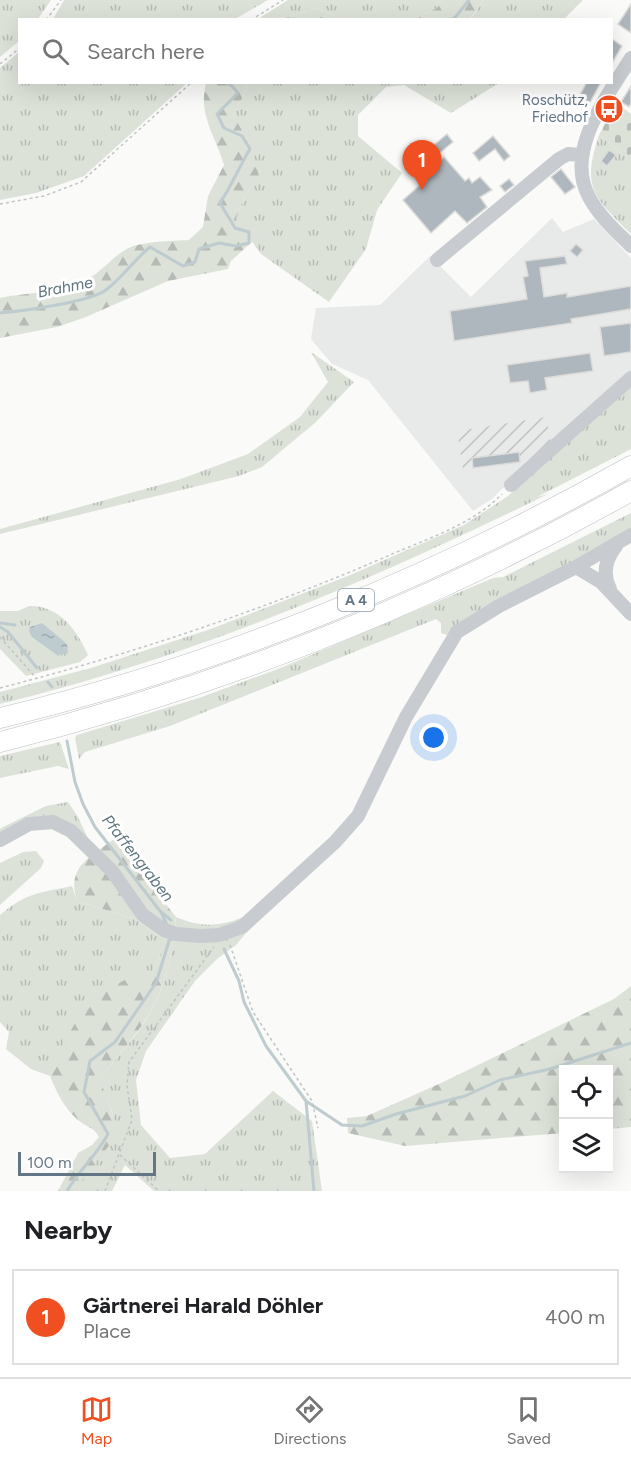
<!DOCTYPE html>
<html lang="en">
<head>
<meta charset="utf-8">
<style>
  body { margin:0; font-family:Figtree,sans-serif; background:#f6f6f6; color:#202124 }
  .controls { position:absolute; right:18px; bottom:18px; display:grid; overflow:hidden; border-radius:0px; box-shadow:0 6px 24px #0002 }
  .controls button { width:54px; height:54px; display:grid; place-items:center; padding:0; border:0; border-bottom:2px solid #e0e0e0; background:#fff; color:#202124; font:30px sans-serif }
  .scale { position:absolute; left:18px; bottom:15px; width:138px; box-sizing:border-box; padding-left:6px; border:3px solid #637685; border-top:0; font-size:16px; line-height:21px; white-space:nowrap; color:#637685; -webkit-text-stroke:4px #fff; paint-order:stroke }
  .you { position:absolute; left:434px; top:738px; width:21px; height:21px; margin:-15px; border:4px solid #fff; border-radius:50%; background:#1a73e8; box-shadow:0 0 0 9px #1a73e833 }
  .badge { display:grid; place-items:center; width:39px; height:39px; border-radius:50%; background:#f05021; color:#fff; font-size:20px; font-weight:700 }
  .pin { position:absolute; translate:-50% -50px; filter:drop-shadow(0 2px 3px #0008) }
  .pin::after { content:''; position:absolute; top:32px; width:21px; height:18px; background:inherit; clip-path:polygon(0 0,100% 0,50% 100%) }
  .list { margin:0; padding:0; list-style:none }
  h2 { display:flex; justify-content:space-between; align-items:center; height:78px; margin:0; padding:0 24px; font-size:26px }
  h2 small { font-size:20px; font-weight:400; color:#757577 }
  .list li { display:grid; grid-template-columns:39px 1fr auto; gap:18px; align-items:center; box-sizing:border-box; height:96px; margin:0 12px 12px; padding:0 12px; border:2px solid #e0e0e0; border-radius:0px }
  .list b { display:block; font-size:22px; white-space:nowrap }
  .list p { margin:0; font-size:20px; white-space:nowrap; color:#757577 }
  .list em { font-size:20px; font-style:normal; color:#757577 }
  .icon { flex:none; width:33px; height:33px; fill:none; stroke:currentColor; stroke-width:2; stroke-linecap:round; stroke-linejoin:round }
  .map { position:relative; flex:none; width:631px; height:1191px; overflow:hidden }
  .search { position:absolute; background:#fff; box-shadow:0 6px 24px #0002; left:18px; right:18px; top:18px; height:66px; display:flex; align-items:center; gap:15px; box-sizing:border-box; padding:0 21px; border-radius:0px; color:#757577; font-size:22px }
  .sheet { height:186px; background:#fff }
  nav { display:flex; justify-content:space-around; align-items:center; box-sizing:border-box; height:84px; border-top:2px solid #e0e0e0; background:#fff; font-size:16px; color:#757577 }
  nav a { display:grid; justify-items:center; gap:3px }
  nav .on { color:#f05021 }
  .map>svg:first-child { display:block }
</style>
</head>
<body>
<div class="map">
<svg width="631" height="1191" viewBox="0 0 631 1191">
  <defs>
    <pattern id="industrial-furrows" width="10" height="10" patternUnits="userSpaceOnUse" patternTransform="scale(1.5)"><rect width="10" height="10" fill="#e8e9e9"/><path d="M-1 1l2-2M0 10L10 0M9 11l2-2" fill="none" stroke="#c0c1c2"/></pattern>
    <pattern id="grass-tufts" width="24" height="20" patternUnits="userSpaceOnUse" patternTransform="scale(1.5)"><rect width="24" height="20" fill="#dce2d8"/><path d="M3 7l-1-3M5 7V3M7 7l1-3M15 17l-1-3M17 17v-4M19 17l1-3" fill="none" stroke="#b6bcb5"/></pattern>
    <pattern id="forest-firs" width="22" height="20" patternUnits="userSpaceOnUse" patternTransform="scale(1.5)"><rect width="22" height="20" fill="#dce2d8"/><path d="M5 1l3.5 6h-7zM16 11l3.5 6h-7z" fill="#b6bcb5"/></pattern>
    <pattern id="cemetery-stones" width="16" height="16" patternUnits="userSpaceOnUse" patternTransform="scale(1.5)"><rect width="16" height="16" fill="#dce2d8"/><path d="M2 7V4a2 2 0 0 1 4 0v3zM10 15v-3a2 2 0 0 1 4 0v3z" fill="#b6bcb5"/></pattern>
    <pattern id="water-ripples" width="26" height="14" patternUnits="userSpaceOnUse" patternTransform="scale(1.5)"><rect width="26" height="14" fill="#becbcf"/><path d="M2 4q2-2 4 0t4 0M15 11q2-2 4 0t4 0" fill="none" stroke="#9ea9ae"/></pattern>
  </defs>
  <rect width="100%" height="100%" fill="#fafaf8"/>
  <path fill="#e8e9e9" d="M 552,218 L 563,232 L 594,219 L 631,258 L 631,374 L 517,474 L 492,499 L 473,511 L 368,380 L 332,364 L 311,339 L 316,308 L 380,305 L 430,256 L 471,297 Z"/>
  <path fill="url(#industrial-furrows)" d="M 546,417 L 551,443 L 533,460 L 463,470 L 457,431 Z"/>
  <path fill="url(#grass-tufts)" d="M 0,0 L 51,0 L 38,19 L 20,20 L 19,41 L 0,57 Z
    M 64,0 L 268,0 L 235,19 L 53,19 Z
    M 288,0 L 443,0 L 437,8 L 412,19 L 342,19 L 318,8 L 277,19 L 262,19 L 261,17 Z
    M 484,0 L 583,0 L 564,19 L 470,20 Z
    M 19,52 L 20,82 L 187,83 L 84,176 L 36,193 L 0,200 L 0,68 Z
    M 246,83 L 499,83 L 451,113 L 404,85 L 386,87 L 358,115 L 358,136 L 402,173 L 377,210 L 366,249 L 329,302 L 261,254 L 236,219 L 244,197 L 259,175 L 233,115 L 247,89 Z
    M 599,135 L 631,160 L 631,234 C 594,197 581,189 599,135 Z
    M 311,352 L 354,382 L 316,422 L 262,467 L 239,476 L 0,534 L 0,529 L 181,479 L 248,454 L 300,417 L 328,382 Z
    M 631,383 L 631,449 L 537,497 L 548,494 C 372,581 191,657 0,704 L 0,692 L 91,668 L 208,630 L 348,576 L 464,525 L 508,496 Z
    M 631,513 L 631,531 L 456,627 L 447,635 L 441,633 L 441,623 L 436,619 L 170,726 L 85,752 L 79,759 L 75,738 L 77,735 L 199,698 L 278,669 L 493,578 L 503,577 Z
    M 29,606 C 59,605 77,630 88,655 L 80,662 L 26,676 L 0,649 L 0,611 L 18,611 Z
    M 60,742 L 69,769 L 58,766 L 0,778 L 0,756 Z
    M 68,802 L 78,817 L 91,845 C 50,813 48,804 0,835 L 0,829 L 5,826 L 46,806 Z
    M 36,851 L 44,861 L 41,868 L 0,905 L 0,863 L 23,852 Z
    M 72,886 L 77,901 L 135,919 L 160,937 L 160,956 L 152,973 L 72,1028 L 50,1076 L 31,1069 L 6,1049 L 9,1032 L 0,1022 L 0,915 C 27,892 40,893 72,886 Z
    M 176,917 C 199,927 217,927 241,918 L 250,928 L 236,945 L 217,959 L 195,981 L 146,1051 L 136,1080 L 141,1125 L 170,1158 L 205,1154 L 273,1091 L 312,1121 L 322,1191 L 154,1191 L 125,1165 L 112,1191 L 74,1191 C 84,1174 119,1140 114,1119 C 111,1106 103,1093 100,1080 C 112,1063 125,1048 138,1032 C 163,997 173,959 176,917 Z"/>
  <path fill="url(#forest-firs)" d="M 443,0 L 484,0 L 470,19 L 412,19 L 437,8 Z
    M 318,8 L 342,19 L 277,19 Z
    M 206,83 L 246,83 L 247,89 L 233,115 L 252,148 L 259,176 L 244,197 L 236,219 L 253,241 L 231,261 L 228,269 L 168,281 L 86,317 L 57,327 L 0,338 L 0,298 C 27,292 55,294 81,283 C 99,275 110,259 125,250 C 139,241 172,241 189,240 L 203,227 L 208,196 L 224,165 C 215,134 198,116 206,83 Z
    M 114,839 L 176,917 C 173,959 163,997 138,1031 C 125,1048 112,1063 100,1080 L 115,1121 L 114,1139 L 74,1191 L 58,1191 L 78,1153 L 92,1145 L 99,1137 C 94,1127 86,1127 78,1120 C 64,1108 57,1093 50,1076 C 57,1061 63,1044 71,1030 C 85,1005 123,972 152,973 L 160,956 L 160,937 L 135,919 L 77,901 C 66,867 90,857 114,839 Z
    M 631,986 L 631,1127 L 609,1129 L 608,1070 L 564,1070 L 563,1133 L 405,1146 L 348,1133 L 347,1118 L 367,1116 L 441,1083 L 614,999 Z"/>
  <path fill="url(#cemetery-stones)" d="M 616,103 L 631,114 L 631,160 L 599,135 Z"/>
  <path fill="url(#water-ripples)" d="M 42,623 L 67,644 L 68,653 L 57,655 L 32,637 L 29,631 L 30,627 Z"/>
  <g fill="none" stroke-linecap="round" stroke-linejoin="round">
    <path stroke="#becbcf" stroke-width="3" d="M 453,20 L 469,0
      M 0,313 C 22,311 90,302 106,290 C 123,277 134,260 150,247 L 183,266 L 195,262 L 199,249 L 219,243 L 236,246 L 249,243 L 249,232 L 235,228 L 220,203 C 232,185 239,167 250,149 L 242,136 L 224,128 L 217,114 L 238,93 L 232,86 L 224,82
      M 0,623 L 15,625
      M 0,627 L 8,632 L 37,668
      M 48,682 L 52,687
      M 67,741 L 75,782 L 83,804 L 95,827 L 160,911 L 171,920
      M 161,912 L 167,925
      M 224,949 L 239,981 L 244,1002 L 266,1046 L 306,1101 L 314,1191
      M 306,1101 L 342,1125 L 362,1126 L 396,1114 L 465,1096 L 500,1080 L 550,1069 L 631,1043
      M 67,1191 C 79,1170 97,1155 108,1134 L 84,1092 L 90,1061 L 115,1042 L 156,983 L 170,938"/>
  </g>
  <path fill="#aeb7bd" stroke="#dcdcda" stroke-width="1.5" d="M 631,4 L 631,33 L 618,24 Z
    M 612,39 L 622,46 L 612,63 Z
    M 587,82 L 601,82 L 587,108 L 576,102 Z
    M 631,86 L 631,103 L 629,107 L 621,102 Z
    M 447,134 L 453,142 L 436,156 L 429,149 Z
    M 493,136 L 510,156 L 504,161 L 495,149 L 479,161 L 473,153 Z
    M 609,150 L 616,155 L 607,166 L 601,161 Z
    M 444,157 L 465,181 L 469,178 L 472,183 L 480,177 L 492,190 L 480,197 L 487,207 L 467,223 L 455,211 L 431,233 L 403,200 L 438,169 L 435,165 Z
    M 561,169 L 575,187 L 565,194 L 551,177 Z
    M 509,179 L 514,185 L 505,192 L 500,186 Z
    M 576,244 L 583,250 L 577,257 L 570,251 Z
    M 565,256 L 567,264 L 540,268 L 544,297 L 567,293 L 567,297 L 631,286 L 631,309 L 571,319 L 572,323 L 454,341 L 450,311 L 527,299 L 523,277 L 528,276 L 525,261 Z
    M 631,323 L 631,352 L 604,356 L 600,327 Z
    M 590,353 L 593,371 L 545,378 L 547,390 L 530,393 L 528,381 L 510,383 L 507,365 Z
    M 519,452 L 520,462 L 473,468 L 472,458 Z"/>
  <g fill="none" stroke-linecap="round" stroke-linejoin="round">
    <g stroke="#babec1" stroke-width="21">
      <path id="highway" d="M 0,718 C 220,665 435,577 631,466
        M 0,742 C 220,687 433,602 631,491"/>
    </g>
    <path stroke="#c1c4c6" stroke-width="1.5" stroke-dasharray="3 3" stroke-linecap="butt" d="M 46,20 L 61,0
      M 251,20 L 283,0
      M 0,64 L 20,48
      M 0,204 L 44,196 L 81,182 L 192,82
      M 0,637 L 36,678
      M 0,688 C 131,654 258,612 383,558 C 423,540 471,526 502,494
      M 230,945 L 253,1012 L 312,1101 L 318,1128
      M 120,1155 L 159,1191
      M 105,1191 L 132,1120 L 127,1085 L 129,1062 L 214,947"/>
    <path stroke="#c8ccd0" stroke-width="14" d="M 631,58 C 607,97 564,151 589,197 C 599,216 616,231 631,246
      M 437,260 L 559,159 L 568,154 L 581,155
      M 511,485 L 631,378
      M 576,567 L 601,582 L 631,614
      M 610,589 C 602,574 606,559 616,546
      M 0,840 L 29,824 L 53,822 L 71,831 L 112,871 L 143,915 L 164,930 L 176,934 L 201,936 L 219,935 L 242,927 L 335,842 L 358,816 L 406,717 L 457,632 L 499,606 L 576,567 L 631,535"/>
    <use href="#highway" stroke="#fff" stroke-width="20"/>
  </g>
  <defs>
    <g id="bus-disc" transform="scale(1.5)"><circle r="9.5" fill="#f05021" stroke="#fff"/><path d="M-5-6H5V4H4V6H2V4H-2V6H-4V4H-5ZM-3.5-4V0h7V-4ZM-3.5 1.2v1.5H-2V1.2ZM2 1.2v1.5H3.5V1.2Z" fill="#fff"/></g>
  </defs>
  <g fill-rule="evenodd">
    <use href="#bus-disc" x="609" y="109"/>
  </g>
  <g text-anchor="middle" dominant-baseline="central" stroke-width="6" stroke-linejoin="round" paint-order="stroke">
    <rect fill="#fff" stroke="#929faa" stroke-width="1.5" x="338" y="589" width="36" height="22" rx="4.5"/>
    <g font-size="14" font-weight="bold" fill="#637685">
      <text x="356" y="600">A 4</text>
    </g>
    <g font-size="15" fill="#637685" stroke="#fff" text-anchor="end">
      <text x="588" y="100">Roschütz,<tspan x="588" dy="17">Friedhof</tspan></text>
    </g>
    <g font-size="16" font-style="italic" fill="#5e767e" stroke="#fff">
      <text transform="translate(65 287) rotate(-11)">Brahme</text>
      <text transform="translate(138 858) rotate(52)">Pfaffengraben</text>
    </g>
  </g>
</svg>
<div class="controls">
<button><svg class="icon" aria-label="locate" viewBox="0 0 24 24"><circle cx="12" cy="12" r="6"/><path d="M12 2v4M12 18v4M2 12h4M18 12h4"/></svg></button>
<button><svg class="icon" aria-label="layers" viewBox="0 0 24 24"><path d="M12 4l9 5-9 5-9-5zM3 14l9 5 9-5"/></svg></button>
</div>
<div class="scale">100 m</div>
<div class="you"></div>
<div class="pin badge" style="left:422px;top:190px">1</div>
<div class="search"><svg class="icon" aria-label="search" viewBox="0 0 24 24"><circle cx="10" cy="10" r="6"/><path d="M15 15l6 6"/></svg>Search here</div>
</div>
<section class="sheet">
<h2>Nearby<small></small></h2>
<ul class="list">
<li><span class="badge">1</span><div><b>Gärtnerei Harald Döhler</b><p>Place</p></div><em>400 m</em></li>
</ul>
</section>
<nav>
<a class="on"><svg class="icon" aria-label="map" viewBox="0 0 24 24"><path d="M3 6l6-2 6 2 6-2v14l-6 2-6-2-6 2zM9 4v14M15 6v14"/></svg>Map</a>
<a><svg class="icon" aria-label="directions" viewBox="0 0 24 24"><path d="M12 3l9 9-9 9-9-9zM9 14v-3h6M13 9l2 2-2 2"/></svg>Directions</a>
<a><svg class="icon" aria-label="saved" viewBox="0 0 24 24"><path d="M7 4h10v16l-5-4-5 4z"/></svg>Saved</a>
</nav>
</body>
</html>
